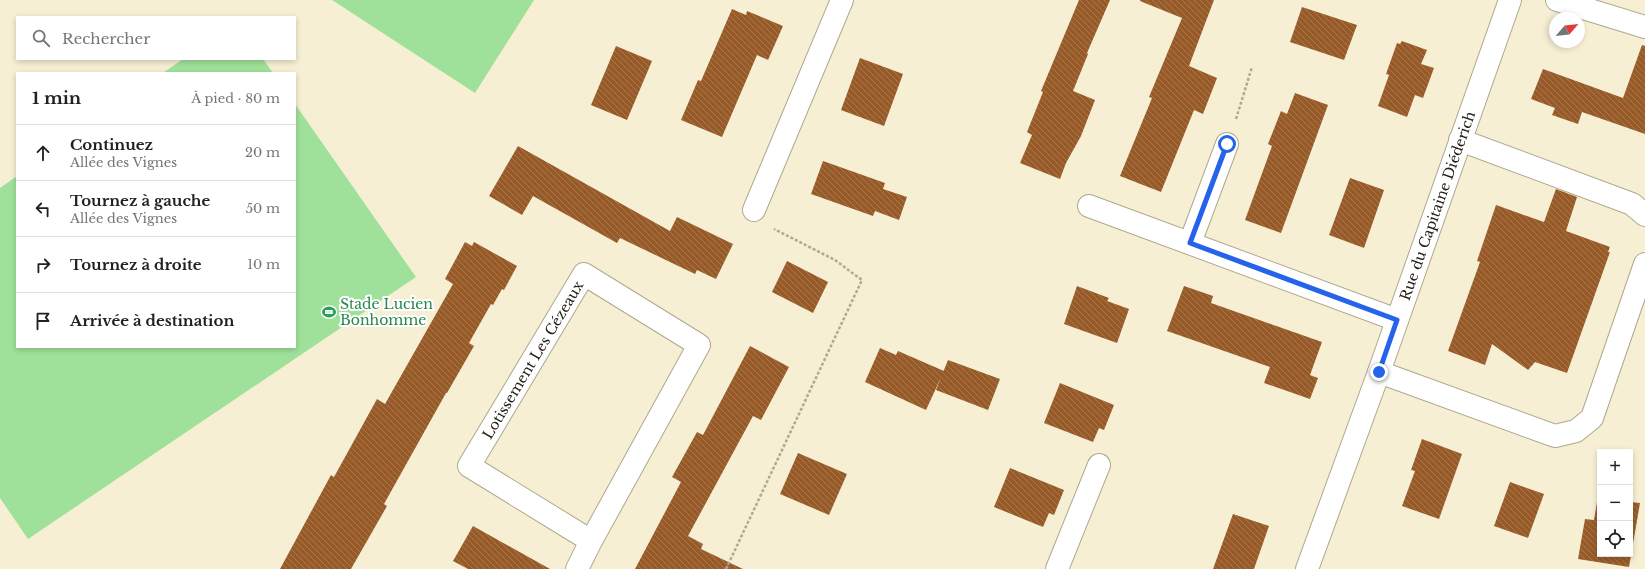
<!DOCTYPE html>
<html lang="fr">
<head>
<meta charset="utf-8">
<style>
  body { margin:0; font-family:"Libre Baskerville",serif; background:#f2f2f2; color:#202124 }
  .controls { position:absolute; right:12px; bottom:12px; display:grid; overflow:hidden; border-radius:0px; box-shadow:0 2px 6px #0003 }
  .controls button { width:36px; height:36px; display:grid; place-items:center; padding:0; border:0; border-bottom:1px solid #e0e0e0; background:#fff; color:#202124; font:20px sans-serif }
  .compass { position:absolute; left:1549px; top:12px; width:36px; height:36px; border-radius:50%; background:#fff; box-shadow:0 2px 6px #0003; rotate:62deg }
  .stop { position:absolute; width:12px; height:12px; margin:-9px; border:3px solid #2563eb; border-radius:50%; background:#fff }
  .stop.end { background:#2563eb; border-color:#fff; box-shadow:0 1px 4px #0008 }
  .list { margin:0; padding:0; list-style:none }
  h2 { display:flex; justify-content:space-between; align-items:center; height:52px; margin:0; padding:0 16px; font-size:17px }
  h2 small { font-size:13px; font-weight:400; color:#757577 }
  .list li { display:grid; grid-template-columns:26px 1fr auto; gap:12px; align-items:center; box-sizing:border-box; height:56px; padding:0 16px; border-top:1px solid #e0e0e0 }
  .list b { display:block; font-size:15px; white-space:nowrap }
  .list p { margin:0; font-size:13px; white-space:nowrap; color:#757577 }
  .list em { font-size:13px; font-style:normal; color:#757577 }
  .icon { flex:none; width:22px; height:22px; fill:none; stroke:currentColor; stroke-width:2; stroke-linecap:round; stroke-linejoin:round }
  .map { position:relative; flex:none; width:1645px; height:569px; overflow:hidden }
  .search { position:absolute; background:#fff; box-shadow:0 2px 6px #0003; left:16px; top:16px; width:280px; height:44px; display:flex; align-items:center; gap:10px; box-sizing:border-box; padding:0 14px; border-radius:0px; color:#757577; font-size:15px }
  .panel { position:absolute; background:#fff; box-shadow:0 2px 6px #0003; left:16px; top:72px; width:280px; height:276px; border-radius:0px }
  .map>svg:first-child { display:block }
</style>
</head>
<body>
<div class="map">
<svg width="1645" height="569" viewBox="0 0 1645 569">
  <defs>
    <pattern id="building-back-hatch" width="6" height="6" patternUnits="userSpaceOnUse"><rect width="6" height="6" fill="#985b27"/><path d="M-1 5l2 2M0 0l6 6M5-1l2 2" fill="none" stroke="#a37853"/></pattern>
  </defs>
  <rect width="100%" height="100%" fill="#f6efd3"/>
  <path fill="#9fe19a" d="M 332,0 L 534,0 L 475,93 Z
    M 183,59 L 263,59 L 273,73 L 163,73 Z
    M 295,104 L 416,277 L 28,539 L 0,498 L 0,188 L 17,176 L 17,347 L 295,347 Z"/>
  <path fill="url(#building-back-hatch)" d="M 1079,0 L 1110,0 L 1087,53 L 1088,54 L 1073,91 L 1095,100 L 1081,136 L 1066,163 L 1060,179 L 1020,163 L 1032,135 L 1027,132 L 1043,92 L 1041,91 Z
    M 1140,0 L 1214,0 L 1189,66 L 1217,78 L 1203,114 L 1194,110 L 1161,192 L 1120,176 L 1152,98 L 1149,97 L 1182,18 L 1140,1 Z
    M 1302,7 L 1357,25 L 1344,60 L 1290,42 Z
    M 732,9 L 746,15 L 747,11 L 783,26 L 768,60 L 757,55 L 722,137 L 681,120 L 698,80 L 701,81 Z
    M 1402,41 L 1427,50 L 1421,64 L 1434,68 L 1423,98 L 1415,95 L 1407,117 L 1378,106 L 1389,75 L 1386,74 L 1397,43 L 1400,44 Z
    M 1642,45 L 1645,46 L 1645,134 L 1582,112 L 1578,124 L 1552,115 L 1555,108 L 1531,99 L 1543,69 L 1623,98 Z
    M 616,46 L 652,61 L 627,120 L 591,105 Z
    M 860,58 L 903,74 L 884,126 L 841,110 Z
    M 1295,93 L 1328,105 L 1281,233 L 1245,220 L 1272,146 L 1268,144 L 1281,111 L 1287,114 Z
    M 518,146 L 670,231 L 677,217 L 733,244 L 716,279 L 697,270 L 695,274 L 620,238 L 617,243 L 533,196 L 522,215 L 489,196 Z
    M 823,161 L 885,183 L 883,189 L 907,197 L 899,220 L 875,211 L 873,216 L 811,194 Z
    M 1350,178 L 1384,190 L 1364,248 L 1329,235 Z
    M 1556,189 L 1577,197 L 1566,231 L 1610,247 L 1608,252 L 1610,252 L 1567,373 L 1535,362 L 1528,370 L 1492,344 L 1485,365 L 1448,351 L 1480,262 L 1477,261 L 1496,205 L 1544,222 Z
    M 465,242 L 472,246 L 474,242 L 517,266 L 504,290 L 502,289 L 493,305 L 491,304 L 469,343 L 474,346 L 447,393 L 446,393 L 384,504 L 387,506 L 351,569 L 280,569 L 331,475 L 334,477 L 377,399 L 385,404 L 453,284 L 445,279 Z
    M 787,261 L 828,282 L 813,313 L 772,292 Z
    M 1077,286 L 1109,298 L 1107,301 L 1129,309 L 1117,343 L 1064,324 Z
    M 1184,286 L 1213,296 L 1211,303 L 1322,342 L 1310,375 L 1318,378 L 1310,399 L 1264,383 L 1270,367 L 1167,331 Z
    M 750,346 L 789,367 L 761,420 L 753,416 L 688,536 L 703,544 L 701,549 L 743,569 L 635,569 L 681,482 L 672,477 L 697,432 L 703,435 Z
    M 880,348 L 896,355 L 898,351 L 944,371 L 926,410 L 865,382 Z
    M 948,360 L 1000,379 L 988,410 L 936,390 Z
    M 1060,383 L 1114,405 L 1104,430 L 1099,428 L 1093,442 L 1044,423 Z
    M 1422,439 L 1462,454 L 1439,519 L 1402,506 L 1415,471 L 1411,470 Z
    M 798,453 L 847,474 L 829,515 L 780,494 Z
    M 1010,468 L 1064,490 L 1054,515 L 1049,513 L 1043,527 L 994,507 Z
    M 1510,482 L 1544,494 L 1528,538 L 1494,526 Z
    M 1598,496 L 1600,497 L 1600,554 L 1630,554 L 1630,502 L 1640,503 L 1629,567 L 1578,559 L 1585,519 L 1594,520 Z
    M 1233,514 L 1269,526 L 1254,569 L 1213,569 Z
    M 473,526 L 550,569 L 468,569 L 453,561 Z"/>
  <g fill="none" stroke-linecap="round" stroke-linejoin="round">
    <g stroke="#aea88e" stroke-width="24">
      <g id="minor">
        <path d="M 1557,0 L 1645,27"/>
        <path d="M 1460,140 L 1632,204 L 1645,215"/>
        <path d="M 1089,206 L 1397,320"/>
        <path d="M 754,210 L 842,0"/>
        <path d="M 1190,243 L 1227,144"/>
        <path d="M 1379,372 L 1555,436 L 1576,431 L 1592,418 L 1645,264"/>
        <path d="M 577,569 L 591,541 L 699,345 L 584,274 L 469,466 L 591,541"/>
        <path d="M 1057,569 L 1099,465"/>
        <path id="s1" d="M 1307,569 L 1379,372 L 1510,0"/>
      </g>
    </g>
    <path stroke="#afa993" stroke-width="2.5" stroke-dasharray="3 2" stroke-linecap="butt" d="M 1236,119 L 1252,67
      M 726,569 L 862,280 L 835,260 L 774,229"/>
    <use href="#minor" stroke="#fff" stroke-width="22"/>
  </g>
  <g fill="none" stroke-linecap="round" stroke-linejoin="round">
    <path stroke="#2563eb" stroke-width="5" d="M 1227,144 L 1190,243 L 1397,320 L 1379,372"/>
  </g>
  <defs>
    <g id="stadium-bare" transform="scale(1.08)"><path d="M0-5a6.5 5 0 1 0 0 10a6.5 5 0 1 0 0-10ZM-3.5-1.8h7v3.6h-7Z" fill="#2e9e5b" stroke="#fff" stroke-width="2.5" paint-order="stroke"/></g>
  </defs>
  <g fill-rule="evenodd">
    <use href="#stadium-bare" x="329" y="312"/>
  </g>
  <g text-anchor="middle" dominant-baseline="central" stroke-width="4" stroke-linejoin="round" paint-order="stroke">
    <g font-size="14" fill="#242117" stroke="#fff">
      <text stroke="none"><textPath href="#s1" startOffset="386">Rue du Capitaine Diéderich</textPath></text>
      <text transform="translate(533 360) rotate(-59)">Lotissement Les Cézeaux</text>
    </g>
    <g font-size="14" fill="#27864d" stroke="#fff" text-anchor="start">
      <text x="340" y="304">Stade Lucien<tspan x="340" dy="16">Bonhomme</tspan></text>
    </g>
  </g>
</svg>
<div class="controls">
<button>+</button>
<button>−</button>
<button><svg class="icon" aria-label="locate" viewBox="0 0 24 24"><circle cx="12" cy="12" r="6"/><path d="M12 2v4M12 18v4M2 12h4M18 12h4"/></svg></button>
</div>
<svg class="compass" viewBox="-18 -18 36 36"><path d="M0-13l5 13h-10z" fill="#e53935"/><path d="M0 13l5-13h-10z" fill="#757577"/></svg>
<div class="stop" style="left:1227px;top:144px"></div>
<div class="stop end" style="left:1379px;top:372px"></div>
<div class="search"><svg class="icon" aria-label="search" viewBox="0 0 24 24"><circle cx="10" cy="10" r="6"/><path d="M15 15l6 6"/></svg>Rechercher</div>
<section class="panel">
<h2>1 min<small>À pied · 80 m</small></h2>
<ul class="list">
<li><svg class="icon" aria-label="ahead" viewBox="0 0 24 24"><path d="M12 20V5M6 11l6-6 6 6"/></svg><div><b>Continuez</b><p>Allée des Vignes</p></div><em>20 m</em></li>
<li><svg class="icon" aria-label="left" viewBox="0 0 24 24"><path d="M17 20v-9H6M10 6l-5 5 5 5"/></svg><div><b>Tournez à gauche</b><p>Allée des Vignes</p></div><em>50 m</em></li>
<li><svg class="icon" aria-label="right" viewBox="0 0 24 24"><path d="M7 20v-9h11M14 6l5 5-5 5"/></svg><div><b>Tournez à droite</b></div><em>10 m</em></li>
<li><svg class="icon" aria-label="arrive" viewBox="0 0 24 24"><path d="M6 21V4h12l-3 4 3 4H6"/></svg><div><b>Arrivée à destination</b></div></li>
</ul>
</section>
</div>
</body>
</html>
